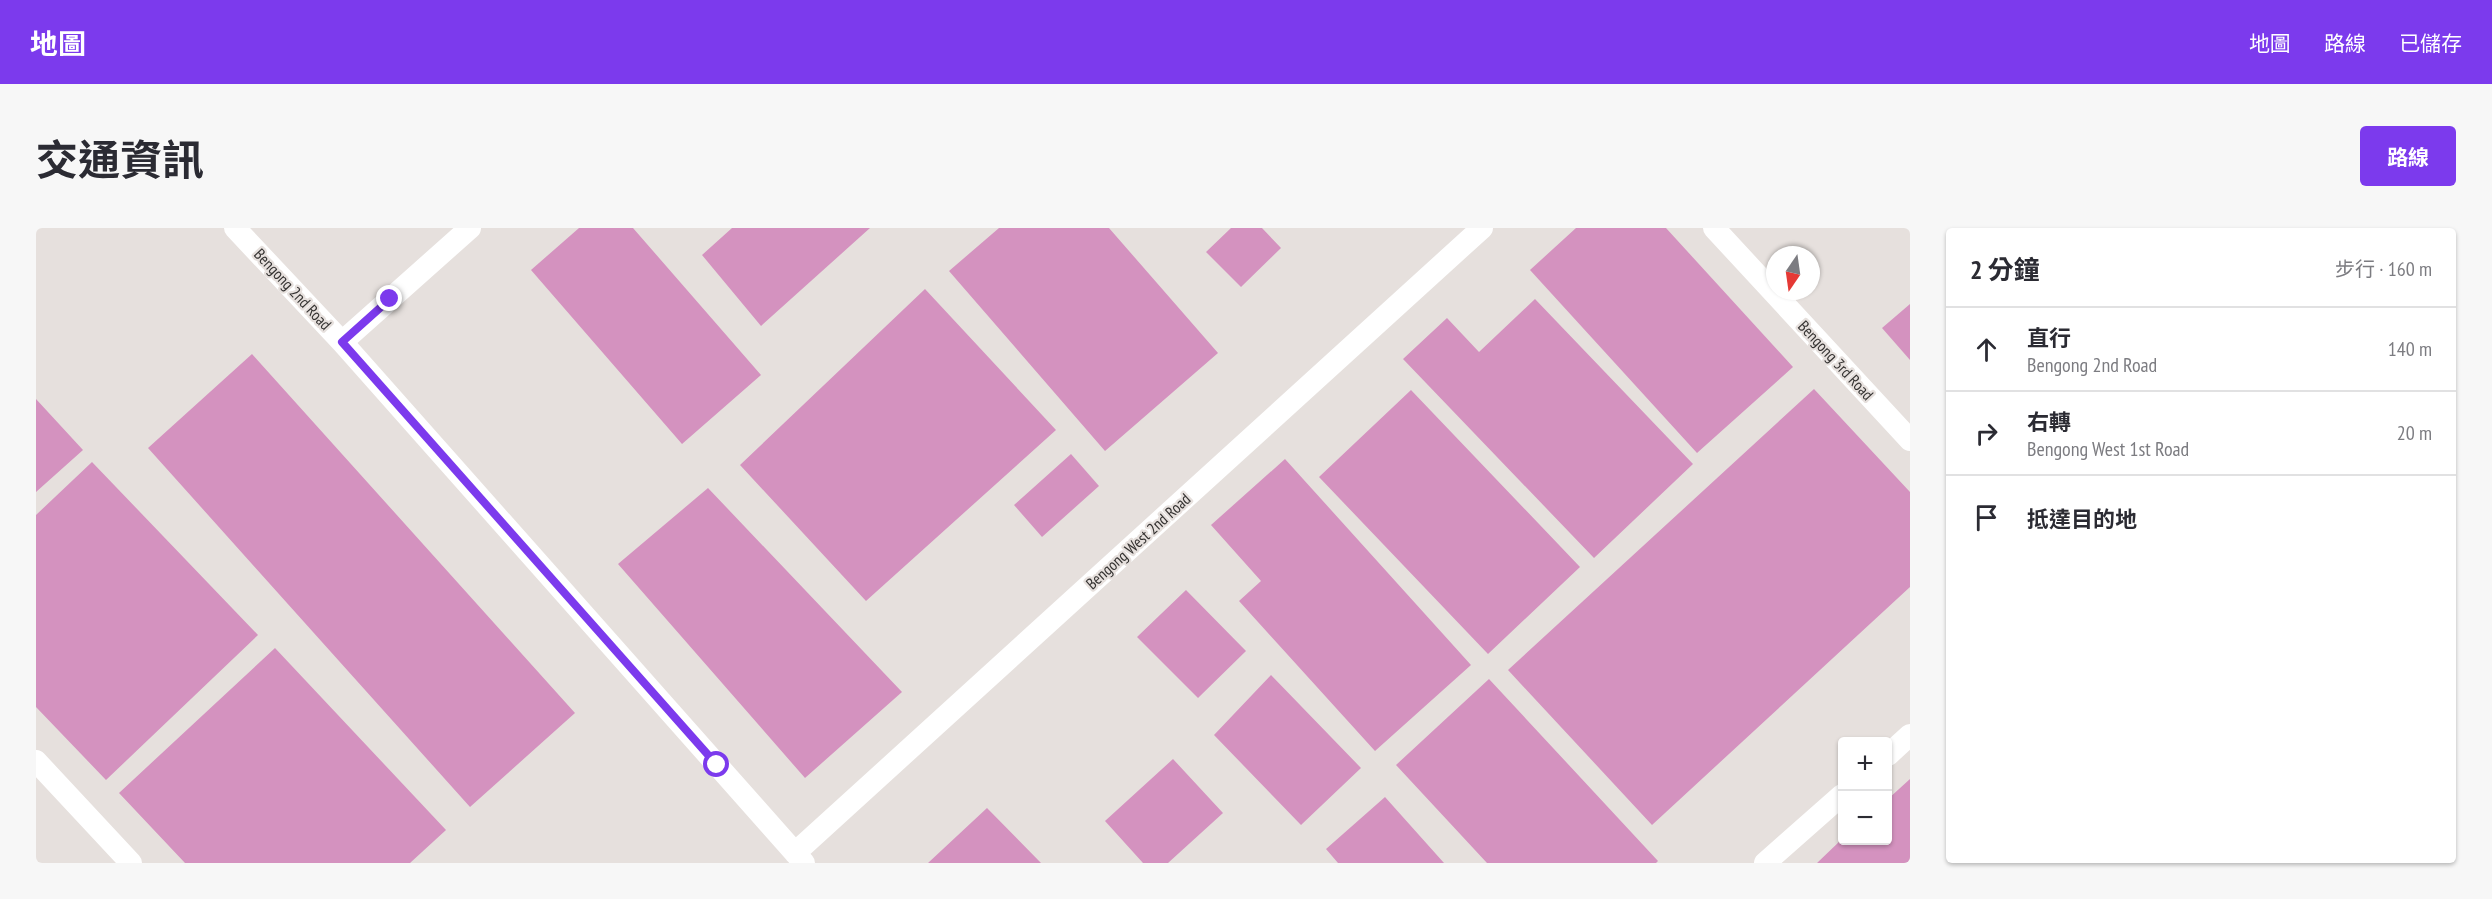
<!DOCTYPE html>
<html lang="zh-TW">
<head>
<meta charset="utf-8">
<style>
  body { margin:0; font-family:"PT Sans Narrow","Noto Sans TC",sans-serif; background:#f7f7f7; color:#2b2b33 }
  .controls { position:absolute; right:18px; bottom:18px; display:grid; overflow:hidden; border-radius:6px; box-shadow:0 2px 4px #0004 }
  .controls button { width:54px; height:54px; display:grid; place-items:center; padding:0; border:0; border-bottom:2px solid #e1e1e2; background:#fff; color:#2b2b33; font:30px sans-serif }
  .compass { position:absolute; left:1730px; top:18px; width:54px; height:54px; border-radius:50%; background:#fff; box-shadow:0 2px 4px #0004; rotate:193deg }
  .stop { position:absolute; width:18px; height:18px; margin:-14px; border:4px solid #7c3aed; border-radius:50%; background:#fff }
  .stop.end { background:#7c3aed; border-color:#fff; box-shadow:0 2px 6px #0008 }
  .list { margin:0; padding:0; list-style:none }
  h2 { display:flex; justify-content:space-between; align-items:center; height:78px; margin:0; padding:0 24px; font-size:26px }
  h2 small { font-size:20px; font-weight:400; color:#7c7c81 }
  .list li { display:grid; grid-template-columns:39px 1fr auto; gap:18px; align-items:center; box-sizing:border-box; height:84px; padding:0 24px; border-top:2px solid #e1e1e2 }
  .list b { display:block; font-size:22px; white-space:nowrap }
  .list p { margin:0; font-size:20px; white-space:nowrap; color:#7c7c81 }
  .list em { font-size:20px; font-style:normal; color:#7c7c81 }
  .icon { flex:none; width:33px; height:33px; fill:none; stroke:currentColor; stroke-width:2; stroke-linecap:round; stroke-linejoin:round }
  .map { position:relative; flex:none; width:1874px; height:635px; overflow:hidden; border-radius:6px }
  header { display:flex; align-items:center; gap:36px; box-sizing:border-box; height:84px; padding:0 30px; background:#7c3aed; color:#fff }
  header strong { font-size:28px }
  nav { display:flex; gap:33px; margin-inline-start:auto; font-size:21px }
  .intro { display:flex; align-items:center; justify-content:space-between; box-sizing:border-box; height:144px; padding:0 36px }
  h1 { margin:0; font-size:42px }
  .button { padding:15px 27px; border-radius:6px; background:#7c3aed; color:#fff; font-size:21px; font-weight:700 }
  main { display:flex; gap:36px; padding:0 36px }
  aside { flex:1; background:#fff; border-radius:6px; box-shadow:0 2px 4px #0004 }
  .map>svg:first-child { display:block }
</style>
</head>
<body>
<header>
<strong>地圖</strong>
<nav><a>地圖</a><a>路線</a><a>已儲存</a></nav>
</header>
<div class="intro"><h1>交通資訊</h1><a class="button">路線</a></div>
<main>
<div class="map">
<svg width="1874" height="635" viewBox="0 0 1874 635">
  <rect width="100%" height="100%" fill="#e6e0dd"/>
  <path fill="#d492bf" d="M 543,0 L 597,0 L 725,147 L 646,216 L 495,42 Z
    M 696,0 L 834,0 L 725,98 L 666,27 Z
    M 963,0 L 1073,0 L 1182,125 L 1069,223 L 913,43 Z
    M 1195,0 L 1226,0 L 1245,20 L 1205,59 L 1170,24 Z
    M 1540,0 L 1630,0 L 1757,139 L 1661,225 L 1494,42 Z
    M 889,61 L 1020,202 L 830,373 L 704,237 Z
    M 1499,71 L 1657,236 L 1558,330 L 1367,131 L 1411,90 L 1443,124 Z
    M 1874,76 L 1874,132 L 1846,100 Z
    M 216,126 L 539,485 L 434,579 L 112,220 Z
    M 1778,161 L 1874,264 L 1874,359 L 1616,597 L 1472,442 Z
    M 1375,162 L 1544,339 L 1452,426 L 1283,249 Z
    M 0,171 L 47,222 L 0,264 Z
    M 1035,226 L 1063,258 L 1006,309 L 978,277 Z
    M 1249,231 L 1435,437 L 1339,523 L 1203,373 L 1225,353 L 1175,297 Z
    M 56,234 L 222,407 L 70,552 L 0,479 L 0,287 Z
    M 672,260 L 866,464 L 769,550 L 582,336 Z
    M 1150,362 L 1210,423 L 1162,470 L 1101,409 Z
    M 239,420 L 410,602 L 374,635 L 149,635 L 83,565 Z
    M 1235,447 L 1325,540 L 1265,597 L 1178,507 Z
    M 1453,451 L 1622,633 L 1620,635 L 1451,635 L 1360,537 Z
    M 1137,531 L 1187,585 L 1132,635 L 1107,635 L 1069,593 Z
    M 1874,551 L 1874,635 L 1781,635 L 1805,612 L 1852,612 L 1852,571 Z
    M 1349,569 L 1408,635 L 1302,635 L 1290,621 Z
    M 951,580 L 1005,635 L 892,635 Z"/>
  <g fill="none" stroke-linecap="round" stroke-linejoin="round">
    <path stroke="#fff" stroke-width="22" d="M 199,0 L 306,114 L 768,635
      M 1678,0 L 1874,212
      M 306,114 L 434,0
      M 1852,527 L 1874,507
      M 0,533 L 95,635
      M 759,625 L 1446,0
      M 1729,635 L 1806,567"/>
  </g>
  <g fill="none" stroke-linecap="round" stroke-linejoin="round">
    <path stroke="#7c3aed" stroke-width="8" d="M 354,71 L 306,114 L 681,537"/>
  </g>
  <g text-anchor="middle" dominant-baseline="central" stroke-width="4.5" stroke-linejoin="round" paint-order="stroke">
    <g font-size="16" fill="#343231" stroke="#e6e0dd">
      <text transform="translate(257 61) rotate(47)">Bengong 2nd Road</text>
      <text transform="translate(1800 132) rotate(47)">Bengong 3rd Road</text>
      <text transform="translate(1102 313) rotate(-42)">Bengong West 2nd Road</text>
    </g>
  </g>
</svg>
<div class="controls">
<button>+</button>
<button>−</button>
</div>
<svg class="compass" viewBox="-18 -18 36 36"><path d="M0-13l5 13h-10z" fill="#e53935"/><path d="M0 13l5-13h-10z" fill="#7c7c81"/></svg>
<div class="stop" style="left:681px;top:537px"></div>
<div class="stop end" style="left:354px;top:71px"></div>
</div>
<aside>
<h2>2 分鐘<small>步行 · 160 m</small></h2>
<ul class="list">
<li><svg class="icon" aria-label="ahead" viewBox="0 0 24 24"><path d="M12 20V5M6 11l6-6 6 6"/></svg><div><b>直行</b><p>Bengong 2nd Road</p></div><em>140 m</em></li>
<li><svg class="icon" aria-label="right" viewBox="0 0 24 24"><path d="M7 20v-9h11M14 6l5 5-5 5"/></svg><div><b>右轉</b><p>Bengong West 1st Road</p></div><em>20 m</em></li>
<li><svg class="icon" aria-label="arrive" viewBox="0 0 24 24"><path d="M6 21V4h12l-3 4 3 4H6"/></svg><div><b>抵達目的地</b></div></li>
</ul>
</aside>
</main>
</body>
</html>
